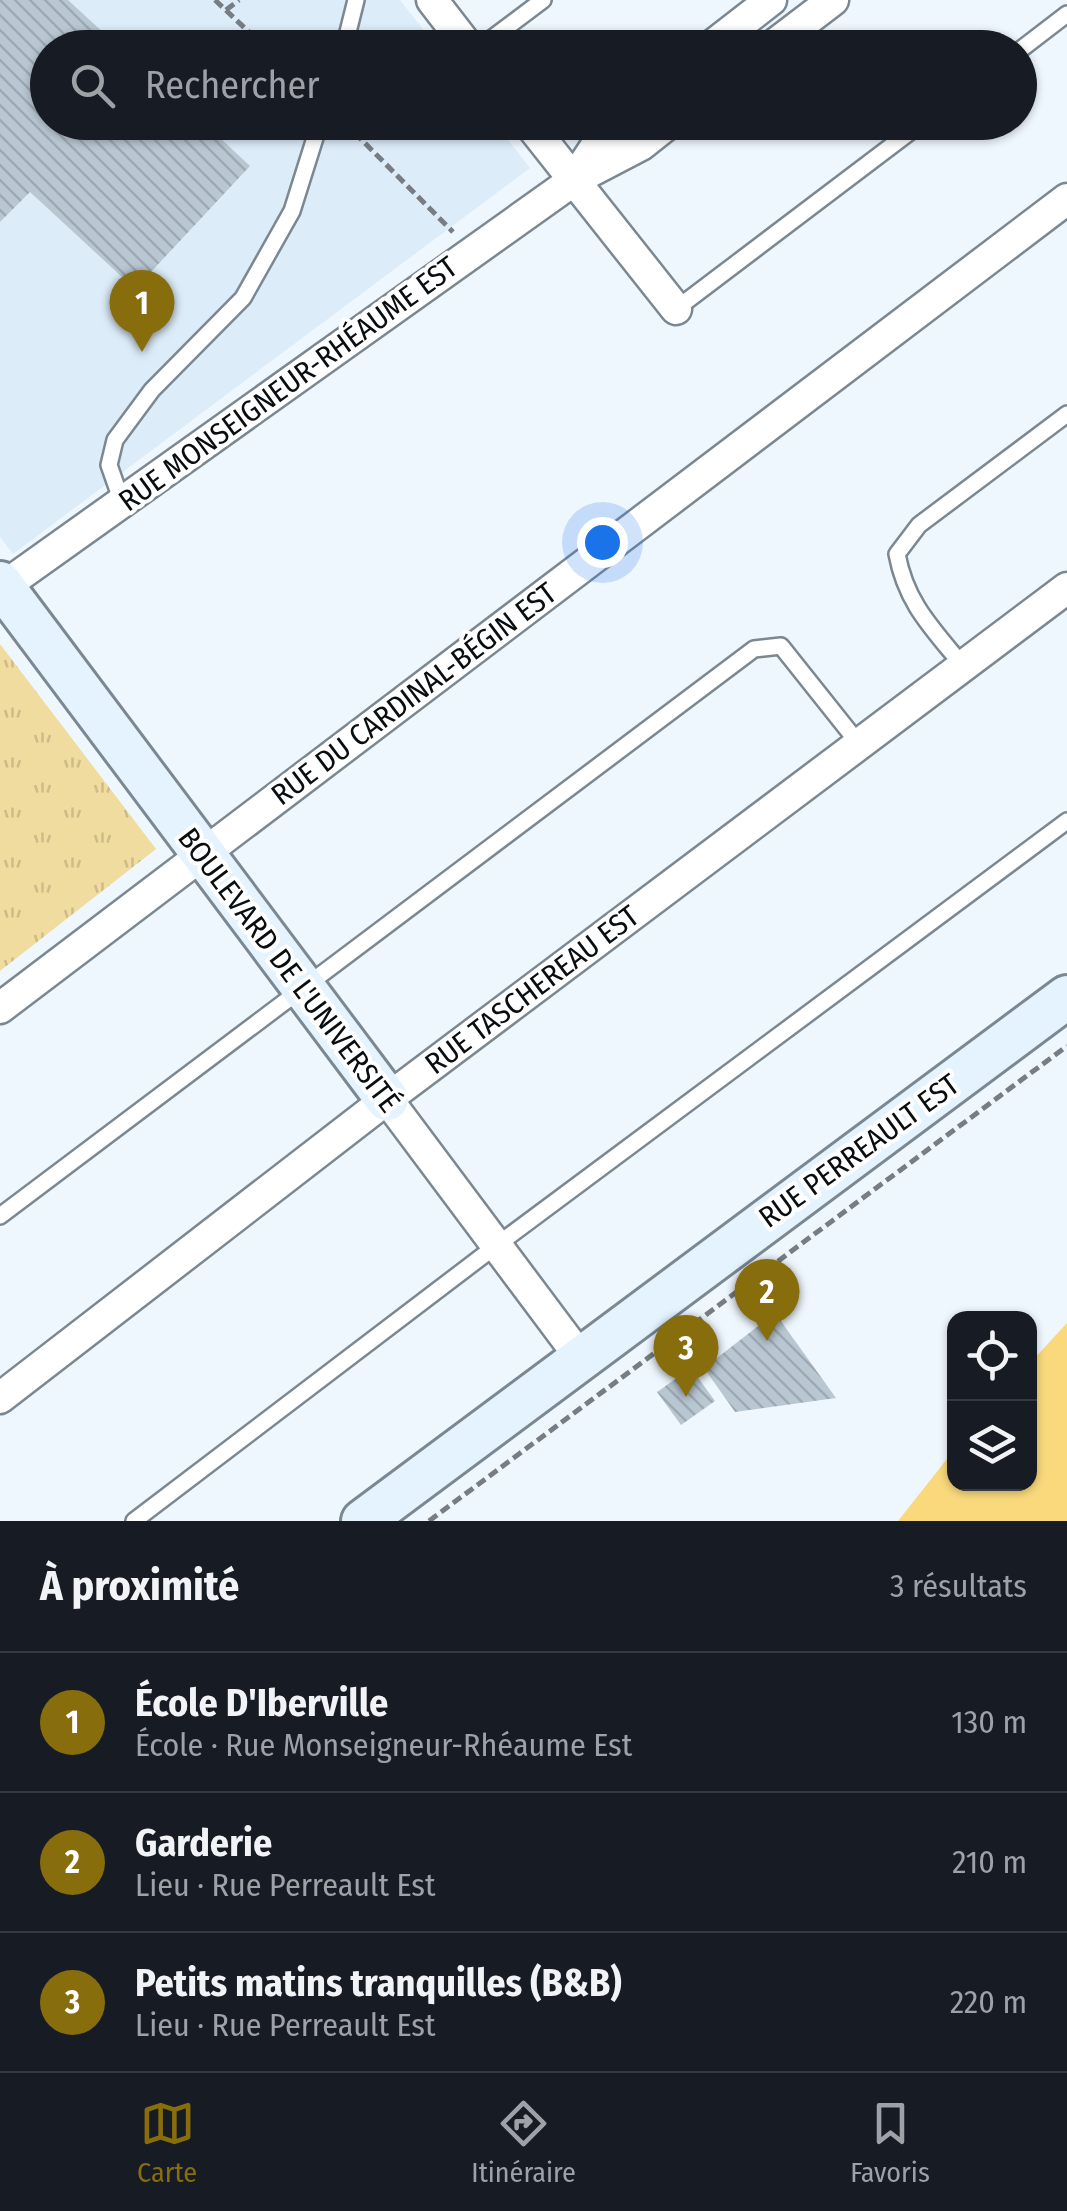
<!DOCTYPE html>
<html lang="fr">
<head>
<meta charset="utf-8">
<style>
  body { margin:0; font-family:"Fira Sans Condensed",sans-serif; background:#20242c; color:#f1f3f6 }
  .controls { position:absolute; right:30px; bottom:30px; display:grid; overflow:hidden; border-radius:20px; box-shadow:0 2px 8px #0004 }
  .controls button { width:90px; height:90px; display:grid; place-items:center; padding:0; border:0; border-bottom:2px solid #363941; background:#171b24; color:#f1f3f6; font:50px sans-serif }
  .you { position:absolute; left:602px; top:542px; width:35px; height:35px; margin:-25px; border:8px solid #fff; border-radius:50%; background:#1a73e8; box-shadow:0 0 0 15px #1a73e833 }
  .badge { display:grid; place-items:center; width:65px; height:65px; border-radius:50%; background:#886d0c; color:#fff; font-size:32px; font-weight:700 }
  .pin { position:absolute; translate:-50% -82px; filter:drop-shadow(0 2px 5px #0008) }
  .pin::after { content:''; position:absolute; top:52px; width:35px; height:30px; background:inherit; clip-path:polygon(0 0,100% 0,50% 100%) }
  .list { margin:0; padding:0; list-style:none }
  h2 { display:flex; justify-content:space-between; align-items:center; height:130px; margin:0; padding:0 40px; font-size:42px }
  h2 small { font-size:32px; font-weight:400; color:#9ea1a6 }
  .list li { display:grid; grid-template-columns:65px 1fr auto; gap:30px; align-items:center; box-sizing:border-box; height:140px; padding:0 40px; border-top:2px solid #363941 }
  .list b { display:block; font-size:38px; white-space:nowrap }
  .list p { margin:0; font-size:32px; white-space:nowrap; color:#9ea1a6 }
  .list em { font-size:32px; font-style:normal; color:#9ea1a6 }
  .icon { flex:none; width:55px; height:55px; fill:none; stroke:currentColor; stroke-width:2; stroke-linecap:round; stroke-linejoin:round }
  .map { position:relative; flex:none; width:1067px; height:1521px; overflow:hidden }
  .search { position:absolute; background:#171b24; box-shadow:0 2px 8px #0004; left:30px; right:30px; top:30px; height:110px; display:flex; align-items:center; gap:25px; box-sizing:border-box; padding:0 35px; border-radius:55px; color:#9ea1a6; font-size:38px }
  .sheet { height:550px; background:#171b24 }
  nav { display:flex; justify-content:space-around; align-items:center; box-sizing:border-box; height:140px; border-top:2px solid #363941; background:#171b24; font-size:28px; color:#9ea1a6 }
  nav a { display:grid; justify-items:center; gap:5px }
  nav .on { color:#886d0c }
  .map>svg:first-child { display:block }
</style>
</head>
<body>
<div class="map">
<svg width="1067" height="1521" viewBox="0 0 1067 1521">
  <defs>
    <pattern id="grass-tufts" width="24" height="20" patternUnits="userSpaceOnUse" patternTransform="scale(2.5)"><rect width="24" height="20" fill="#f1dc9f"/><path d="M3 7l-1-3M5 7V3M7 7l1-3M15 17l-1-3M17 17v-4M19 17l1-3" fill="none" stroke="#cdbc88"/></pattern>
    <pattern id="building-back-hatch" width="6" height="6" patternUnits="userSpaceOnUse" patternTransform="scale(2.5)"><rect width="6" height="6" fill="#b9c7d2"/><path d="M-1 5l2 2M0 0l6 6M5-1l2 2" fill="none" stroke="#9eaab3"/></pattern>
  </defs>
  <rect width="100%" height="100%" fill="#eff7fe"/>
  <path fill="#dcecf9" d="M 0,0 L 400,0 L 437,47 L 48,48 L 48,122 L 495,123 L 530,168 L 13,554 L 0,537 Z"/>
  <path fill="url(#grass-tufts)" d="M 0,644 L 156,849 L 0,971 Z"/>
  <path fill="#f9d97c" d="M 1067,1323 L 1067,1521 L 898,1521 L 954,1450 L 954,1484 L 1030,1484 L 1030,1363 Z"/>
  <path fill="url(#building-back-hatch)" d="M 0,0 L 68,0 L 120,48 L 48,48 L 48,122 L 203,122 L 250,166 L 135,289 L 30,192 L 0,222 Z
    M 775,1313 L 836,1398 L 735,1412 L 704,1368 Z
    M 691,1368 L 715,1401 L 681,1425 L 657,1392 Z"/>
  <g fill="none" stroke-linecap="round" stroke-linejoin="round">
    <g stroke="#7b8892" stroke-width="20">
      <path id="lane" d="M 344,48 L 356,0
        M 479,48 L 543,0
        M 1020,50 L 1067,14
        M 676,309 L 923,122
        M 122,502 L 109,465 L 115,440 L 152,390 L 243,298 L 292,211 L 320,122
        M 963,666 C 932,628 906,603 897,554 L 919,525 L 1067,414
        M 0,1216 L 754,649 L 781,646 L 859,744
        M 134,1521 L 497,1245 L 1067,821"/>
    </g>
    <g stroke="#7b8892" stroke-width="35">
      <path id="street" d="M 432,0 L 469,48
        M 709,48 L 771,0
        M 770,48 L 833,0
        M 528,122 L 676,309
        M 575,178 L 612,122
        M 3,587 L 574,180 L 641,145 L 670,122
        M 0,1008 L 1067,199
        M 387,1099 L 580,1357
        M 0,1398 L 387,1099 L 1067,588"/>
    </g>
    <g stroke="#7b8892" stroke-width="48">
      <path id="secondary" d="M 0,583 L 387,1099
        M 363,1521 L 1067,997"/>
    </g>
    <path stroke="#777d82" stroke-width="5" stroke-dasharray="10 5" stroke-linecap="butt" d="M 215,0 L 266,48
      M 226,10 L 239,0
      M 344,122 L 453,232
      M 429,1521 L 1067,1046"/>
    <use href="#lane" stroke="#fff" stroke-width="15"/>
    <use href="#street" stroke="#fff" stroke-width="30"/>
    <use href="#secondary" stroke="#e4f3fe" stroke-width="42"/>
  </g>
  <g text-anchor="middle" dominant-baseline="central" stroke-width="8" stroke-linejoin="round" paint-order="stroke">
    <g font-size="30" fill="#080d10" stroke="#fff">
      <text transform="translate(288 384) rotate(-36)">RUE MONSEIGNEUR-RHÉAUME EST</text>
      <text transform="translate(414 694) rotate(-37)">RUE DU CARDINAL-BÉGIN EST</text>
      <text transform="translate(289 970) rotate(53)">BOULEVARD DE L'UNIVERSITÉ</text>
      <text transform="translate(532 990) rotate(-37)">RUE TASCHEREAU EST</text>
      <text transform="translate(859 1151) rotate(-36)">RUE PERREAULT EST</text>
    </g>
  </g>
</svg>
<div class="controls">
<button><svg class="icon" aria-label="locate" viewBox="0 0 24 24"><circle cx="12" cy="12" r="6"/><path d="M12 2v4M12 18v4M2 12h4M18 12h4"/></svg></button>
<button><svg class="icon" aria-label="layers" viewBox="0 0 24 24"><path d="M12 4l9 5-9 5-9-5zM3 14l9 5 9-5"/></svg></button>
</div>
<div class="you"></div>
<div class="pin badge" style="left:142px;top:352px">1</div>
<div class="pin badge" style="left:767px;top:1341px">2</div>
<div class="pin badge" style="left:686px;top:1397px">3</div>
<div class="search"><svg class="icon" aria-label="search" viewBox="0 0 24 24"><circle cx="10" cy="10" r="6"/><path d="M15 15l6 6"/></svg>Rechercher</div>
</div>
<section class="sheet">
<h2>À proximité<small>3 résultats</small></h2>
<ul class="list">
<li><span class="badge">1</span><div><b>École D'Iberville</b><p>École · Rue Monseigneur-Rhéaume Est</p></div><em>130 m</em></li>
<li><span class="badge">2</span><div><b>Garderie</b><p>Lieu · Rue Perreault Est</p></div><em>210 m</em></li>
<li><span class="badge">3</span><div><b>Petits matins tranquilles (B&amp;B)</b><p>Lieu · Rue Perreault Est</p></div><em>220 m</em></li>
</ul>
</section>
<nav>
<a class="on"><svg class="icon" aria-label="map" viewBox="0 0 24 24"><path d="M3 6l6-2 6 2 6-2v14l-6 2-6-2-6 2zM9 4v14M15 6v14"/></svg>Carte</a>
<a><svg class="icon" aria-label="directions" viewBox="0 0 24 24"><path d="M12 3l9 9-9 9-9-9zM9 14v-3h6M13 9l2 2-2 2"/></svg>Itinéraire</a>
<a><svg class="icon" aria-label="saved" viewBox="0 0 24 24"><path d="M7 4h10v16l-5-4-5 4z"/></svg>Favoris</a>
</nav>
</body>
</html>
